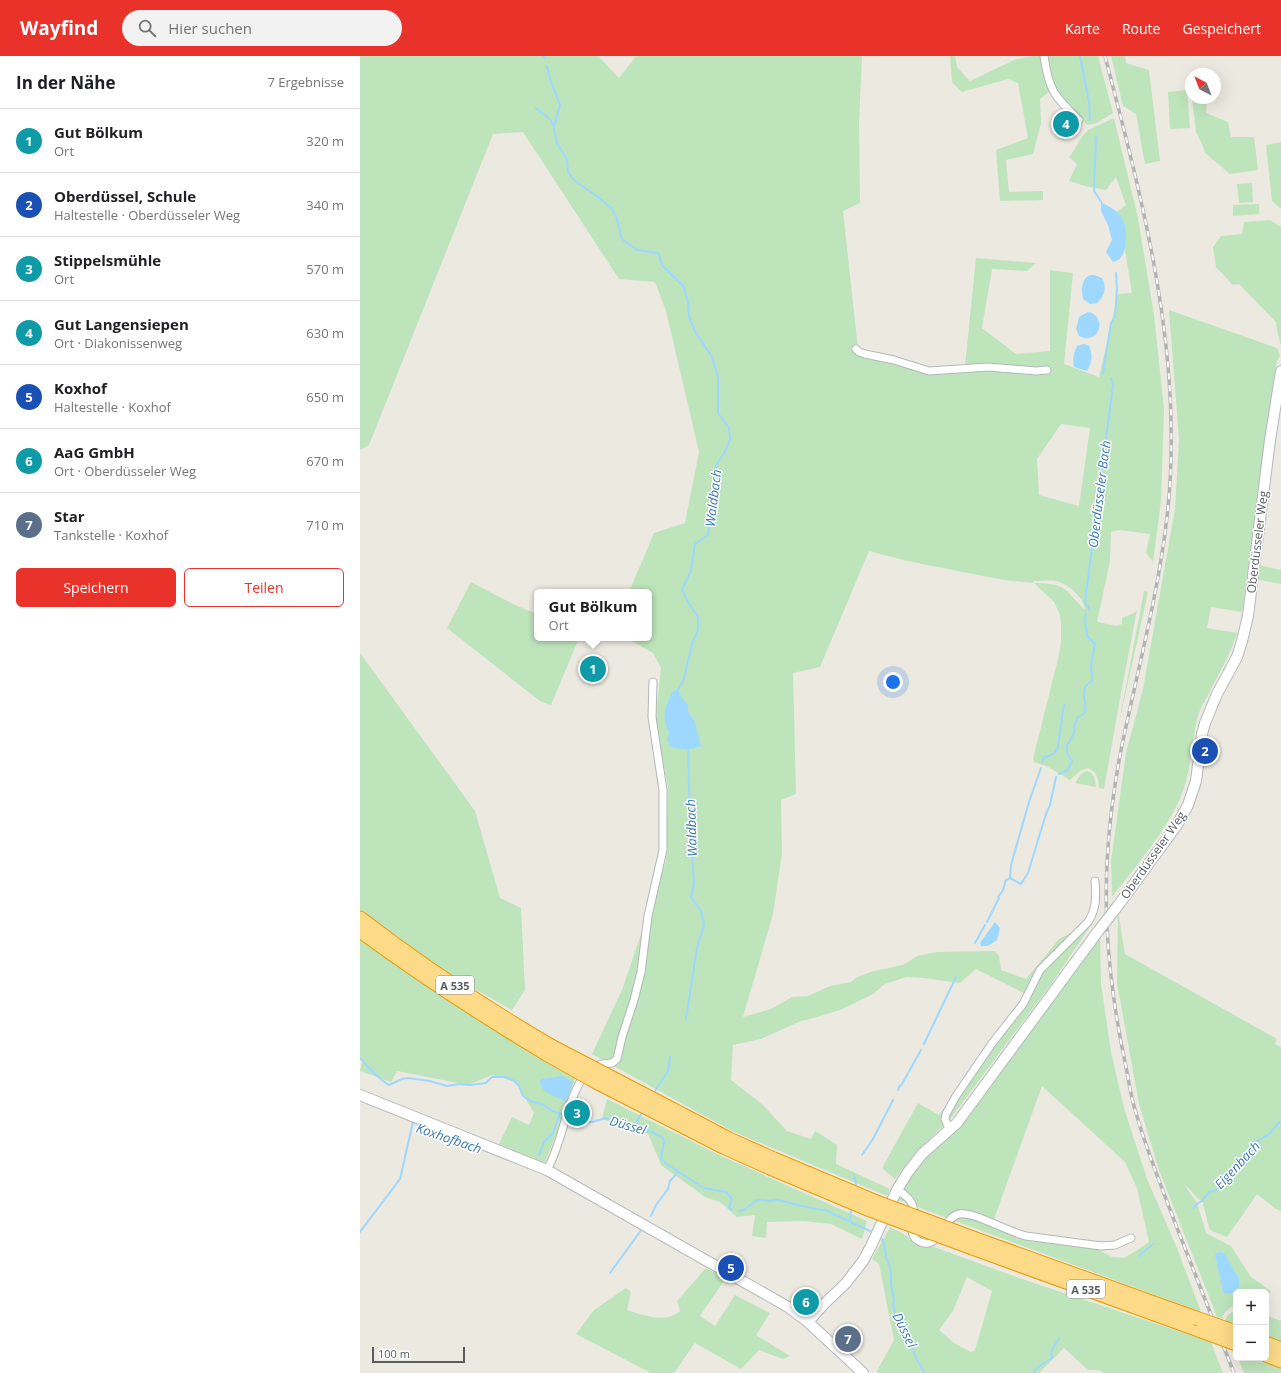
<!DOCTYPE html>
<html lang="de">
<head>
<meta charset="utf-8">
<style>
  body { margin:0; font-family:"Open Sans",sans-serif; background:#f2f2f2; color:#202124 }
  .controls { position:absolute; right:12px; bottom:12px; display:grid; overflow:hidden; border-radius:6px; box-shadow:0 4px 16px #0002 }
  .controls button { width:36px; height:36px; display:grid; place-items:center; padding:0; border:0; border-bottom:1px solid #e0e0e0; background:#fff; color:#202124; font:20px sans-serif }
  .compass { position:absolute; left:825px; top:12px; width:36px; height:36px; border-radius:50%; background:#fff; box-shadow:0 4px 16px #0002; rotate:318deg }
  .scale { position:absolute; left:12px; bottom:10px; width:93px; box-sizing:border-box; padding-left:4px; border:2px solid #595d61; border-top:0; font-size:11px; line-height:14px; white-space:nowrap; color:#595d61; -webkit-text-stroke:3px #fff; paint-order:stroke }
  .you { position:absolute; left:533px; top:626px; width:14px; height:14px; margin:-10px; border:3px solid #fff; border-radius:50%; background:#1a73e8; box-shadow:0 0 0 6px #1a73e833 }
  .badge { display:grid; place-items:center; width:26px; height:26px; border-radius:50%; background:#e8322a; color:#fff; font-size:13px; font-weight:700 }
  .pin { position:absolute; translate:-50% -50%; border:2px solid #fff; box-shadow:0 1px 4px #0006 }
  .popup { position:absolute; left:174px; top:533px; width:118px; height:52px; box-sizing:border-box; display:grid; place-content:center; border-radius:6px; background:#fff; filter:drop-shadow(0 1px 3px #0005); font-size:13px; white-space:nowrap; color:#757577 }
  .popup b { font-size:15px; color:#202124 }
  .popup::after { content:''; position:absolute; left:50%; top:100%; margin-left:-8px; border:8px solid transparent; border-top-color:#fff }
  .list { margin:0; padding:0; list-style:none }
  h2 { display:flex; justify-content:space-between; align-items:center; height:52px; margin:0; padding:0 16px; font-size:17px }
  h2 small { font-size:13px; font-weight:400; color:#757577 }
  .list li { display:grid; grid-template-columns:26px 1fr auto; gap:12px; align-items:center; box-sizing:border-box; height:64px; padding:0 16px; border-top:1px solid #e0e0e0 }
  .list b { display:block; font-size:15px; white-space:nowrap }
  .list p { margin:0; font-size:13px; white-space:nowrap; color:#757577 }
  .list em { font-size:13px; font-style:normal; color:#757577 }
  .actions { display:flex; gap:8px; padding:12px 16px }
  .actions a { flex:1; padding:9px 0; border:1px solid #e8322a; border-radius:6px; text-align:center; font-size:14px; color:#e8322a }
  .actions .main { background:#e8322a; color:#fff }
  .icon { flex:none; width:22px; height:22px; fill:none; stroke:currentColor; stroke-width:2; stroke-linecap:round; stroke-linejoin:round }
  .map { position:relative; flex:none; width:921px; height:1317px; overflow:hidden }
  header { display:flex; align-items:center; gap:24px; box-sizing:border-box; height:56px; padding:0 20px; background:#e8322a; color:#fff }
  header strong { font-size:19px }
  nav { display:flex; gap:22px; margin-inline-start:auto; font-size:14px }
  .search { width:280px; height:36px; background:#f2f2f2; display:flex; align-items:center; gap:10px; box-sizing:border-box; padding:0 14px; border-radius:22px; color:#757577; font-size:15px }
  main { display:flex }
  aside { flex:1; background:#fff }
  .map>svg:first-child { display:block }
</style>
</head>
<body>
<header>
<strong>Wayfind</strong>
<div class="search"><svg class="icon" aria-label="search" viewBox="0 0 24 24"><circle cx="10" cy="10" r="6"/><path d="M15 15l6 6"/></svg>Hier suchen</div>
<nav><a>Karte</a><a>Route</a><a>Gespeichert</a></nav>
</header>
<main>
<aside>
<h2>In der Nähe<small>7 Ergebnisse</small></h2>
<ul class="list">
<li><span class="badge" style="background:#0f9aa8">1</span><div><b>Gut Bölkum</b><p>Ort</p></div><em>320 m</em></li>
<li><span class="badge" style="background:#1a4fb4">2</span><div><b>Oberdüssel, Schule</b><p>Haltestelle · Oberdüsseler Weg</p></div><em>340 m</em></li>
<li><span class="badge" style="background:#0f9aa8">3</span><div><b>Stippelsmühle</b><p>Ort</p></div><em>570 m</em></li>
<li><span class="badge" style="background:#0f9aa8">4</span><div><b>Gut Langensiepen</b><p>Ort · Diakonissenweg</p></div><em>630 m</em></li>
<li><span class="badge" style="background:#1a4fb4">5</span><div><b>Koxhof</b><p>Haltestelle · Koxhof</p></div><em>650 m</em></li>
<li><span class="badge" style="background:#0f9aa8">6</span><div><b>AaG GmbH</b><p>Ort · Oberdüsseler Weg</p></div><em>670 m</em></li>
<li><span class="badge" style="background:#5c6f8a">7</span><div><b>Star</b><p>Tankstelle · Koxhof</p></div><em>710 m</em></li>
</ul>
<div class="actions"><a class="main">Speichern</a><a>Teilen</a></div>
</aside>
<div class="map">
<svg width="921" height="1317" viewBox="0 0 921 1317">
  <rect width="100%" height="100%" fill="#ece9e0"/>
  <path fill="#bee4bc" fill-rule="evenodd" d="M 0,0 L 238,0 L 259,22 L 276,0 L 502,0 L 499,67 L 500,147 L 483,155 L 498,293 L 564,313 L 605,310 L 616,202 L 676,207 L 667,215 L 632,213 L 622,272 L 656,298 L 690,295 L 690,214 L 713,217 L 704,308 L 739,321 L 758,238 L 772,237 L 765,194 L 756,156 L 766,149 L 756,121 L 746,134 L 725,130 L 709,125 L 717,108 L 709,101 C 716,93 719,82 728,74 L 754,62 L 778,162 L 794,259 L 804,353 L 801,445 L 793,506 L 786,497 L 790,478 L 759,474 L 751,476 L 750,505 L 737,566 L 757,570 L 762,568 L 762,562 L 774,557 L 777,554 L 761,637 L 744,733 L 739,732 C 738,723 738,716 728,712 L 720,715 L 710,724 L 688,711 L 674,706 L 673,703 L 698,603 L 701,587 L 701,568 L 700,559 L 694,546 L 674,527 L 644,524 L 547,505 L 509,495 L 460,611 L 433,617 L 436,738 L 421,744 L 422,797 L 413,858 L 383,961 L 411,953 L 432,941 L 448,940 L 470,930 L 491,926 L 497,921 L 514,915 L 530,912 L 545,908 L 557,900 L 577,896 L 635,895 L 639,900 L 641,914 L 666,923 L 699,883 L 734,865 L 691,928 L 591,1062 L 553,1099 L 535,1123 L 522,1112 L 558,1047 L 579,1059 L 671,942 L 658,934 L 616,913 L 600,927 L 564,922 L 546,921 L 525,928 L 513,938 L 480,954 L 457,961 L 441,965 L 401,983 L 373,989 L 371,1024 L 403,1049 L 427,1075 L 451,1083 L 455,1075 L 477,1089 L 476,1108 L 530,1133 L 527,1140 L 372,1075 L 232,998 L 262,934 L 306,805 L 308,731 L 300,692 L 293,689 L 301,612 L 293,597 L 266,582 L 289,582 L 289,536 L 269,536 L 294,477 L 325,467 L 339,396 L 306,255 L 295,226 L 259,223 L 163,76 L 133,78 L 9,389 L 0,394 ZM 701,368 L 730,372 L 719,450 L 679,439 L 677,403 ZM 673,525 C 680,525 689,524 696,525 C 708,528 724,541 725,554 C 703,532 708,528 674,527 Z
    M 590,0 L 595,0 L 597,11 L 610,25 L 654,4 L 672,0 L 738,0 L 753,57 L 737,67 L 727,69 L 694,32 L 680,43 L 681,67 L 673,98 L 646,104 L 649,136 L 683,135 L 683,144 L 640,145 L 636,94 L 668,82 L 658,27 L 648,23 L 602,36 L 592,26 Z
    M 751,0 L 765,0 L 766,7 L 789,14 L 800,105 L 785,108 L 776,58 L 763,50 Z
    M 827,34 L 830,72 L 810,73 L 808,36 Z
    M 832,42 L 847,42 L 846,57 L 868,66 L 871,81 L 894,81 L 898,114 L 870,118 L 845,97 L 842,88 L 836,76 Z
    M 921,86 L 921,153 L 912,145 L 906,89 Z
    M 892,127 L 893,146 L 879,147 L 877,128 Z
    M 899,148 L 899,158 L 873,160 L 873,149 Z
    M 910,164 L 921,171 L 921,290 L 917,274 L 916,266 L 879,228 L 873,229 L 856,211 L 853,191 L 861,180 L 882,178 L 884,166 Z
    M 809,254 L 917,292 L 920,300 L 917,305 L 914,320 L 882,556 L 851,551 L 847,572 L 877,577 C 871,597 861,614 851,633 C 848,640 843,647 840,654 C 832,678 832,702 826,726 C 814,767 778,807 752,841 L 751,805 L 766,697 L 783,633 L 815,453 L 819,383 Z
    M 898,509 L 921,514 L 921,528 L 896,523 Z
    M 111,526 L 155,549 L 177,558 L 177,582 L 219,582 L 191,649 L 180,645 L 87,572 Z
    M 784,535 L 788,536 L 759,667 Z
    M 0,597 L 115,755 L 140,842 L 161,852 L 165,934 L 152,954 L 83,915 L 33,880 L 0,855 Z
    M 726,715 C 735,716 735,724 736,731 L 715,727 L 721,718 Z
    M 758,855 L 765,898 L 917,983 L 915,988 L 921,991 L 921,1155 L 916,1153 L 897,1138 L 867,1181 L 852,1175 L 849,1172 L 843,1147 L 823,1127 L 837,1147 L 846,1177 L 871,1190 L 891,1221 L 911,1235 L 906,1244 L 906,1236 L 876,1236 L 876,1249 C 870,1251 863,1256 862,1263 L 857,1261 L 799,1114 L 779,1048 L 757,927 Z
    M 740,881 L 741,928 L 751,996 L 764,1052 L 787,1123 L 817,1192 L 841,1256 L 536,1143 L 563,1105 L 595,1076 L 612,1055 ZM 682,1030 L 765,1106 L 777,1132 L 789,1186 L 779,1193 L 764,1202 L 752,1201 L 735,1192 L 658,1179 L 602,1159 L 633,1166 Z
    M 0,882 L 165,993 L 166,995 L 215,1023 L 203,1063 L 184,1108 L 139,1088 L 152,1061 L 169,1069 L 174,1057 L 156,1026 L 132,1019 L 108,1029 L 37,1015 L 31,1026 L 0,1015 L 3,1003 L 0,1001 Z
    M 247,1043 L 359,1099 L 507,1165 L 502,1183 L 471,1168 L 444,1165 L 407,1166 L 406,1182 L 392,1180 L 395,1159 L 377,1161 L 360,1146 L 345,1141 L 301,1109 L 288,1078 L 242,1063 Z
    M 530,1171 C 534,1174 540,1175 545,1179 C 558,1188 555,1194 574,1191 L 659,1222 L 851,1286 L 863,1317 L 743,1317 L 740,1314 L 728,1314 L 704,1292 L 679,1317 L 518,1317 L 517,1315 L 534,1284 L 519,1208 L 512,1203 ZM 607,1221 L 632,1235 L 615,1294 L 611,1296 L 594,1287 L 579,1274 L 593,1255 Z
    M 346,1212 L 365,1223 L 340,1260 L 355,1270 L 375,1239 L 410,1257 L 396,1279 L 430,1300 L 423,1303 L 399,1294 L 381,1313 L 335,1287 L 314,1317 L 291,1317 L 216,1278 L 234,1254 L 266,1232 L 271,1236 L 267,1254 C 282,1259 306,1268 320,1255 L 317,1245 Z
    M 876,1253 L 876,1269 L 865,1265 L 867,1260 Z
    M 906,1259 L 921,1265 L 921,1287 L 906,1281 Z
    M 878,1302 L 893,1302 L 921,1313 L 921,1317 L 884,1317 Z"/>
  <path fill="#9ed8ff" d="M 741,147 C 748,149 761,157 763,164 C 767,172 767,194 761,201 C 760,204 756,205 753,206 L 746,196 L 752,184 L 748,169 L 741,155 Z
    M 730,219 L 734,219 L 742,222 C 747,231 745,240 737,247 L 730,248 L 723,243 C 721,234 721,223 730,219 Z
    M 728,256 C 743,258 743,280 729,282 C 726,283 722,281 719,280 L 716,273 L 719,261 Z
    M 724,288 L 729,290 C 733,299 732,307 727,315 L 714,311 C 712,303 714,297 717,290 Z
    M 318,634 L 322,642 L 328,649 L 328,655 L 335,666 L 341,690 L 328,694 L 311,691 L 307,684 L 309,676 C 301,660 305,652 312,636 Z
    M 635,866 L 640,872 L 637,884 L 628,890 L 621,890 L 620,887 Z
    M 203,1020 L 213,1026 L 208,1042 L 204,1045 C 193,1039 183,1038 179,1025 L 182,1023 Z
    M 861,1196 L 865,1198 L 879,1223 L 879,1230 L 875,1237 L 865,1238 L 863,1235 L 855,1199 L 857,1197 Z"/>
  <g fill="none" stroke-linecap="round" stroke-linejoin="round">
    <path stroke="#9ed8ff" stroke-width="2" d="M 183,0 L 185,2
      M 720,0 L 729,46 L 730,64
      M 187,10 L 191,26 L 200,49 L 194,70 L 195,79 L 197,87 L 207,104 L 208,116 L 215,125 L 238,141 L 251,152 L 256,160 L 262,183 L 277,194 L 298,197 L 302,209 L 324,231 L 328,247 L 329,261 L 336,277 L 352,301 L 358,322 L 358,357 L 369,372 L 370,384 L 364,397 L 357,408 L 355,417 L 357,425 L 351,437 L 352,450 L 348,479 L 335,488 L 331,515 L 322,533 L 328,546 L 338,561 L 338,574 L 332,588 L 324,623 L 318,634 L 318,636
      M 176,52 L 191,64 L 193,69
      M 736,80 L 734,135 L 742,147
      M 743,318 L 751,267 L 755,261 L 757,233 L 756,217
      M 730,554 L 725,546 L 753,329 L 751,322
      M 682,707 L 684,701 C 692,700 695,698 698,691 L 704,648
      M 699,718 L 708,714 L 712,705 L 707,697 L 707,690 L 714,677 L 715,667 L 718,661 L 725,657 C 728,643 717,634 732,625 L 732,620 L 731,609 L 735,588 L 727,580 L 725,564 L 726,558
      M 650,822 L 661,828 L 668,817 L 686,758 L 690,749 L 696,721
      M 650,822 L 651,809 L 669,746 L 681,712
      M 627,866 L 639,842 L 638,841 L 643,834 L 646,824 L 650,822
      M 615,887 L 625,869
      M 326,963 L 337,892 L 344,869 L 341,855 L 331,841 L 334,828 L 330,769 L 328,692
      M 564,988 L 596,921
      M 0,1002 C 7,1010 20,1024 29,1029 L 42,1023 L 48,1022 L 70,1025 L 87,1030 L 99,1028 L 110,1029 L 126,1027 L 132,1021 L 146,1021 L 154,1025 L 159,1030 L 163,1040 L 170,1045 L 182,1048 L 192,1055 L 225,1066 L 232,1066 L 246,1062 L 254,1066 L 292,1076 L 303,1082 L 304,1086 L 301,1103 L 305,1107 L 344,1132 L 366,1136 L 372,1143 L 369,1152 L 372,1154
      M 538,1034 L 539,1031 L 542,1028 L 561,994
      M 293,1038 L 308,1015 L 310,1001
      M 278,1073 L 277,1065 L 283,1055
      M 179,1099 L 184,1086 L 193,1077 L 200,1058
      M 502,1099 L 513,1083 L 533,1044
      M 494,1119 L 496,1127 L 495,1132
      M 833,1153 L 837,1148 L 843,1144 L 849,1136 L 857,1134 L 866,1119 L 885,1104 L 892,1093 L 895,1086 C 901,1083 907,1081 912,1075 C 915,1071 917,1068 921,1065
      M 378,1155 L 384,1154 L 397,1144 L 409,1145 L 418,1144 L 455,1153 L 465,1154 L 510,1175
      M 291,1160 L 296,1149 L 308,1133 L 310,1125 L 318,1116
      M 490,1165 L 491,1152
      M 0,1176 L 40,1123 L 53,1066 L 115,1090
      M 522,1183 L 525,1192 L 526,1201 L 531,1215 L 531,1228 L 534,1245 L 533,1248 L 535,1258 L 537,1262 L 545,1270 L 557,1304 L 565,1317
      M 779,1200 L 793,1188
      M 250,1217 L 282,1173
      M 673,1317 L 678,1311 L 692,1302 L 691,1296 L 699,1282"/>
    <g stroke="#b3b7bb" stroke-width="9">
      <path id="street" d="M 684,0 C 689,35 694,40 719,64
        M 496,293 L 499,296 L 505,298 L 534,304 L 569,315 L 628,311 L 676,315 L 687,314
        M 232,1011 L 242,1008 L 252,1007 L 257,1003 L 262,981 L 274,944 L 281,916 L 288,860 L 303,794 L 303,734 L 292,661 L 293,626
        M 591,1073 L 587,1068 L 585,1063 L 586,1058 L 596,1040 L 633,986 L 663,948 L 680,914 L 728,866 C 737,852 736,840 735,825
        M 187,1114 C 204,1083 205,1047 225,1018
        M 537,1134 C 543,1137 552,1144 553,1151 C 555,1160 547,1177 557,1184 C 579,1199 582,1161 599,1158 C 613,1155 648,1176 666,1180 L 741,1190 L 755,1189 L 771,1182"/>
    </g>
    <g stroke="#b4b8bd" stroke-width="12">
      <path id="secondary" d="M 757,851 L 817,769 L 828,749 L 836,725 L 842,678 L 845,667 L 857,638 L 877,601 L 882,585 L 888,560 L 910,384 L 921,315
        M 0,1039 L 187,1114 L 428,1251 L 448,1266 L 503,1317
        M 448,1266 L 463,1249 L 486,1227 L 503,1205 L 511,1190 L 537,1134 L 548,1116 L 562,1098 L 597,1067 L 739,874"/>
    </g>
    <g stroke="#ec9a01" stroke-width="15">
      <path id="highway" d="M 0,862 C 61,909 126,952 193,991
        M 0,875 C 61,920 123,960 188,999
        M 333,1064 L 369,1083 L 414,1103
        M 328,1073 L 363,1091 L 410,1112
        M 616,1183 L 836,1262
        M 612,1192 L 841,1275
        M 906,1287 L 921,1293
        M 906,1299 L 921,1305"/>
    </g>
    <use href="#street" stroke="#fff" stroke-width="7"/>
    <use href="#secondary" stroke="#fff" stroke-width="10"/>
    <use href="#highway" stroke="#fcda87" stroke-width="13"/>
    <g stroke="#b2b3b3" stroke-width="3.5">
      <path id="rail" d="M 745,0 C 784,150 825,304 807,461 C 798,540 777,616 761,694 C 750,752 744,811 747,869 C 749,917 756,964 766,1011 C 769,1026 771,1042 776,1057 C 787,1096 803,1134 817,1172 C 836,1220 855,1269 874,1317"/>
    </g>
    <use href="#rail" stroke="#fff" stroke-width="2" stroke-dasharray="6" stroke-linecap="butt"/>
    <g stroke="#b4b8bd" stroke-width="12" stroke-linecap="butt">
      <path id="secondary-bridge" d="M 739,874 L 757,851"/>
    </g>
    <g stroke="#ec9a01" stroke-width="15" stroke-linecap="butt">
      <path id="highway-bridge" d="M 193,991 L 333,1064
        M 188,999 L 236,1026 L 328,1073
        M 414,1103 L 514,1145 L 616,1183
        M 410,1112 L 510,1154 L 612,1192
        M 836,1262 L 876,1276
        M 841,1275 L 876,1288"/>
    </g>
    <use href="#secondary-bridge" stroke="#fff" stroke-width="10"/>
    <use href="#highway-bridge" stroke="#fcda87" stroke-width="13"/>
  </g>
  <g text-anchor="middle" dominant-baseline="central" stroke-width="3" stroke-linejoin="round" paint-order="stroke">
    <g fill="#fff" stroke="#8b8e90" stroke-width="1">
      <rect x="76" y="920" width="38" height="18" rx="3"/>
      <rect x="707" y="1224" width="38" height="18" rx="3"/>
    </g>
    <g font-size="11" font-weight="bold" fill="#595d61">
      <text x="95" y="929">A 535</text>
      <text x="726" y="1233">A 535</text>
    </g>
    <g font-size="12" fill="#595d61" stroke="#fff">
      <text transform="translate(897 486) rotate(-83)">Oberdüsseler Weg</text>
      <text transform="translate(793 799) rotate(-55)">Oberdüsseler Weg</text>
    </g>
    <g font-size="13" font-style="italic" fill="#3c78b0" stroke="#fff">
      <text transform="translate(739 438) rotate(-83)">Oberdüsseler Bach</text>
      <text transform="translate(353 442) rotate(-83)">Waldbach</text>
      <text transform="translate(331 772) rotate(-92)">Waldbach</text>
      <text transform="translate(268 1069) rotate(16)">Düssel</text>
      <text transform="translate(89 1082) rotate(19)">Koxhofbach</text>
      <text transform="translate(877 1109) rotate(-47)">Eigenbach</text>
      <text transform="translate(545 1274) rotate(64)">Düssel</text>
    </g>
  </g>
</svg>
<div class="controls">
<button>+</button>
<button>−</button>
</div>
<svg class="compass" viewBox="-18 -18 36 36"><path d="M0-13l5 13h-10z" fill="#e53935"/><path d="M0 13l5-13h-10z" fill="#757577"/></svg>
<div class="scale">100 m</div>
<div class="you"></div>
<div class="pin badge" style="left:233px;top:613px;background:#0f9aa8">1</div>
<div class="popup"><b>Gut Bölkum</b>Ort</div>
<div class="pin badge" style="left:845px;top:695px;background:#1a4fb4">2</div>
<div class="pin badge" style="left:217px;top:1057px;background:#0f9aa8">3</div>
<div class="pin badge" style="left:706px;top:68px;background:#0f9aa8">4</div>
<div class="pin badge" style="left:371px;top:1212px;background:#1a4fb4">5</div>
<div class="pin badge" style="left:446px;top:1246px;background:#0f9aa8">6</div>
<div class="pin badge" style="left:488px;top:1283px;background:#5c6f8a">7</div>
</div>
</main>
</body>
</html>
